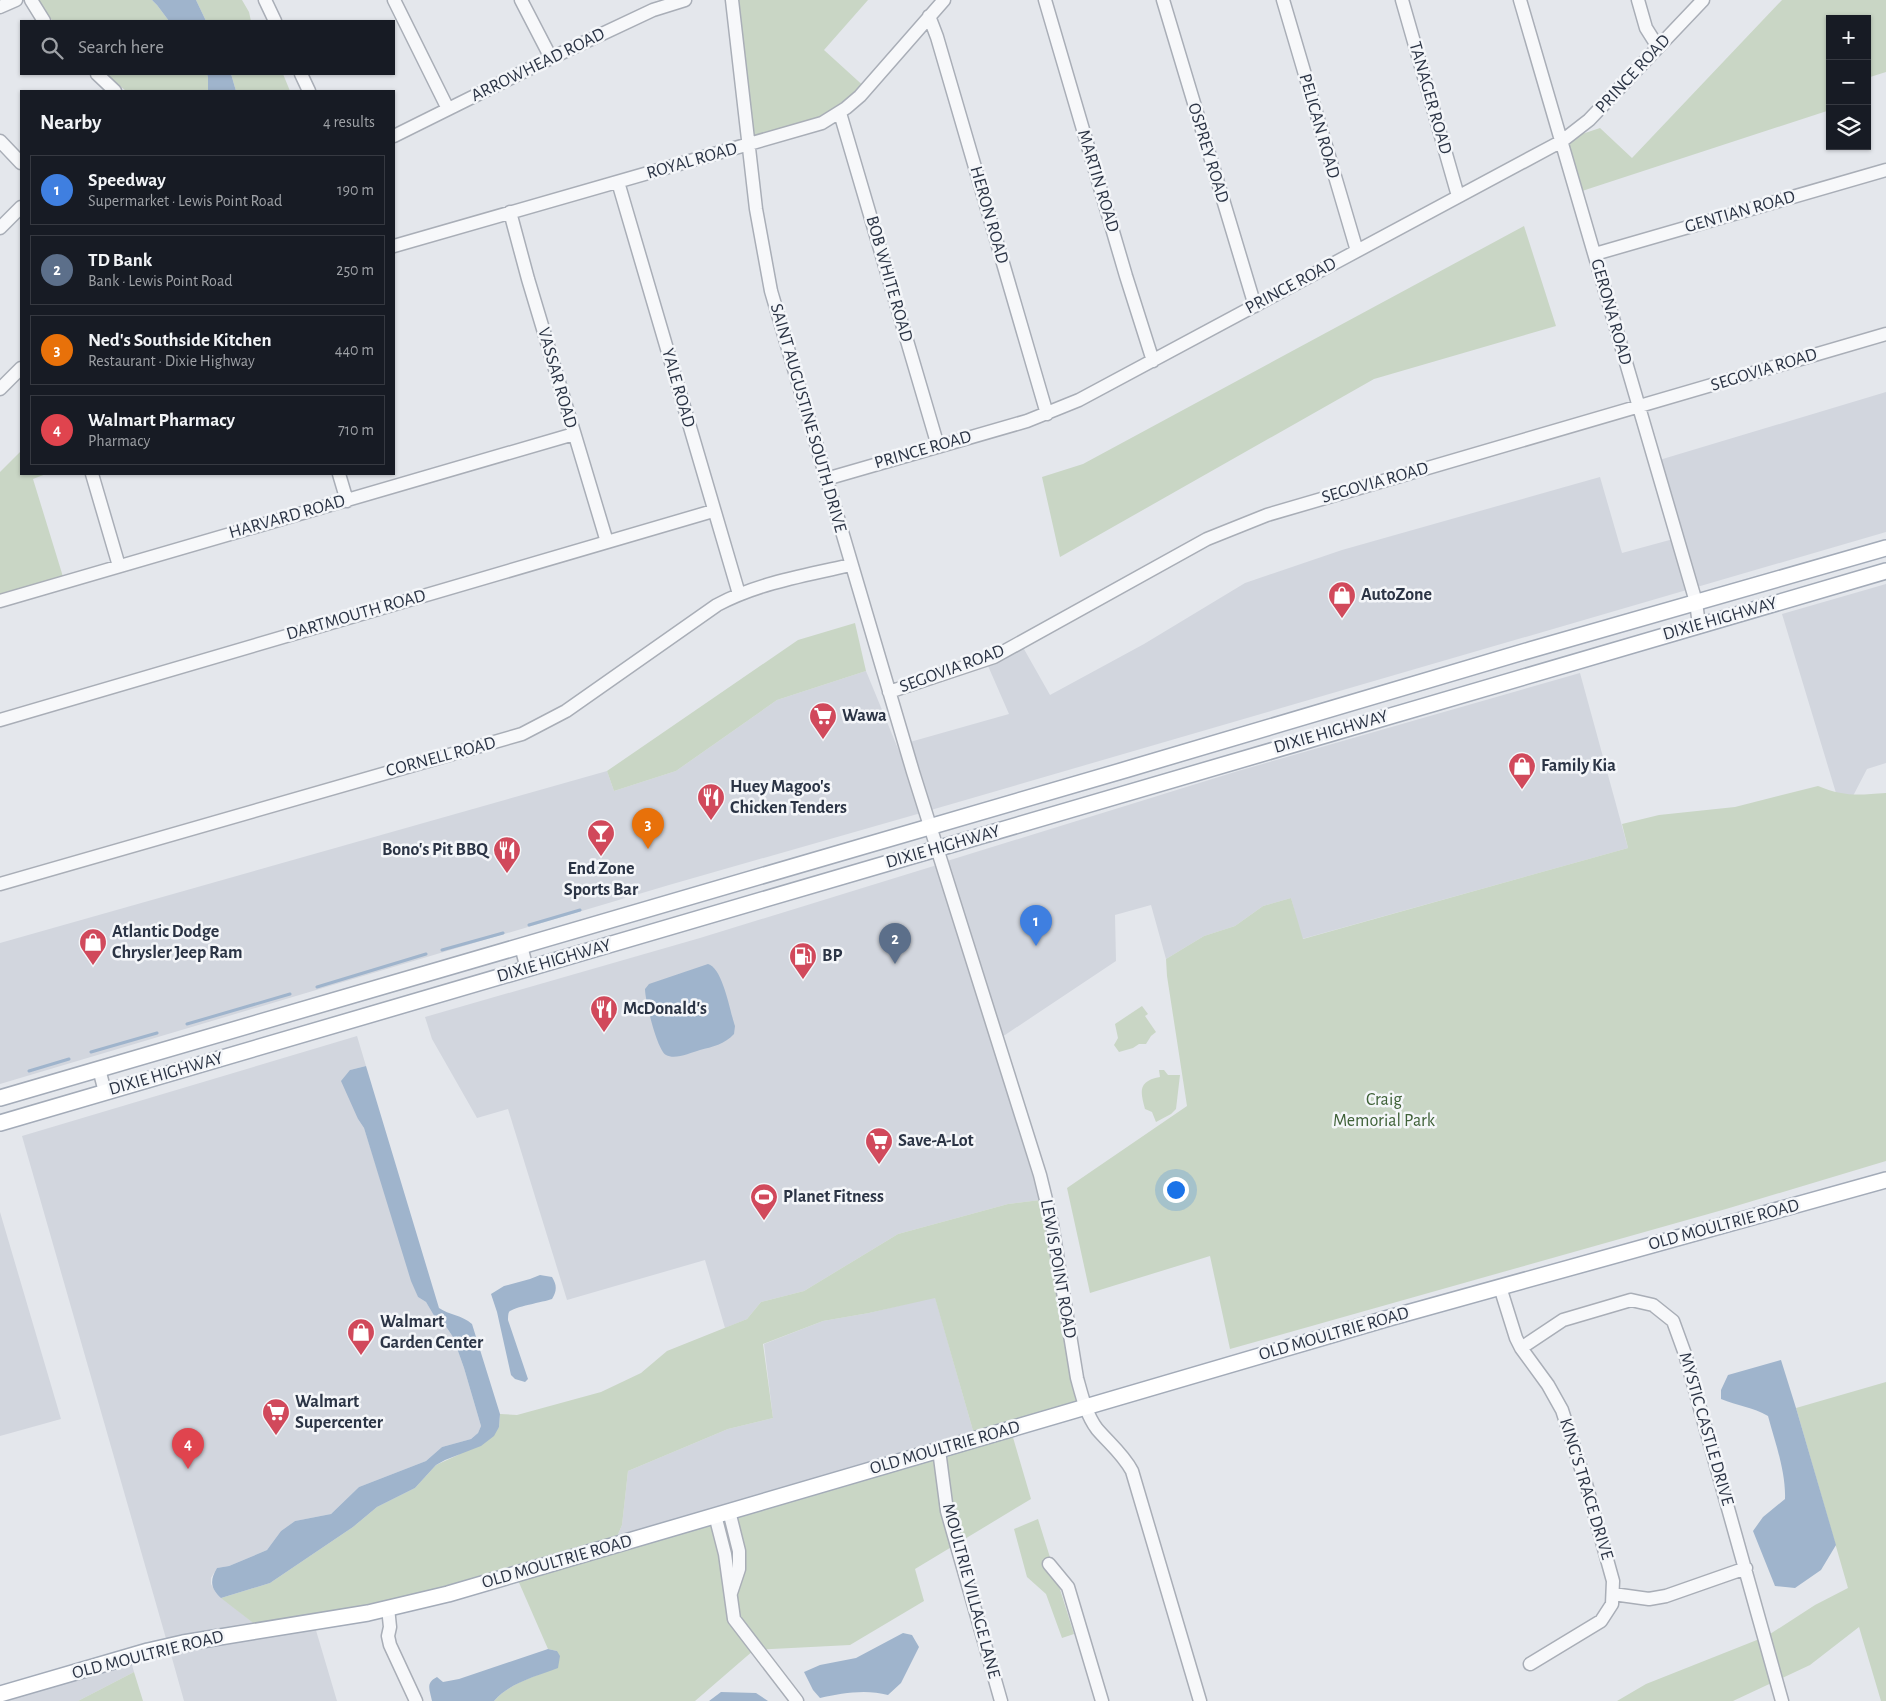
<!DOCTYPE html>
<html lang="en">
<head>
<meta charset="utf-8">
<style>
  body { margin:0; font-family:"Alegreya Sans",sans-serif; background:#242831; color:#f1f3f6 }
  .controls { position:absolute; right:15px; top:15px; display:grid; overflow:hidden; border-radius:0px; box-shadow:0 1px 4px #0004 }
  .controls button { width:45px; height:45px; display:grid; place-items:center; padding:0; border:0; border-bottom:1px solid #363941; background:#171b24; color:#f1f3f6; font:25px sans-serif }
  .you { position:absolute; left:1175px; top:1189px; width:18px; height:18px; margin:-12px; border:4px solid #fff; border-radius:50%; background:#1a73e8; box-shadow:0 0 0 8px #1a73e833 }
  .badge { display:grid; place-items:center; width:32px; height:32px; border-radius:50%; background:#7c3aed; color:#fff; font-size:16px; font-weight:700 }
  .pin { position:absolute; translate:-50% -41px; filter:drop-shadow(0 1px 2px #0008) }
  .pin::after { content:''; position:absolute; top:26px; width:18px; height:15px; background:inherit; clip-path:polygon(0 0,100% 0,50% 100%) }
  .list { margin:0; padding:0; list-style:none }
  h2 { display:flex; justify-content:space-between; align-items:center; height:65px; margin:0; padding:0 20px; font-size:21px }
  h2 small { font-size:16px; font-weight:400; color:#9ea1a6 }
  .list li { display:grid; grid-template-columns:32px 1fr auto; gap:15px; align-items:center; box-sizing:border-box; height:70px; margin:0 10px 10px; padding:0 10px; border:1px solid #363941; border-radius:0px }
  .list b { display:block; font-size:19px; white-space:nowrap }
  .list p { margin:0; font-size:16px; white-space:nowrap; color:#9ea1a6 }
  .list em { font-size:16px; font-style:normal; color:#9ea1a6 }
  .icon { flex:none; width:28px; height:28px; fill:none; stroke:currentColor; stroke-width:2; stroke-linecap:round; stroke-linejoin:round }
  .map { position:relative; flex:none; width:1886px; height:1701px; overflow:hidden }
  .search { position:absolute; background:#171b24; box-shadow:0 1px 4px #0004; left:20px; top:20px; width:375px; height:55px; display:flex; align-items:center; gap:12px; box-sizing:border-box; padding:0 18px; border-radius:0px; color:#9ea1a6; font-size:19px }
  .panel { position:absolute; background:#171b24; box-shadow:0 1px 4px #0004; left:20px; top:90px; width:375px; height:385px; border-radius:0px }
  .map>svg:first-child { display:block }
</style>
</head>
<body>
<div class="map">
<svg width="1886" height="1701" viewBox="0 0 1886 1701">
  <rect width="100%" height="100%" fill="#e4e7ec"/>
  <path fill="#d2d6de" d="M 1886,392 L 1886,532 L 931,810 L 910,742 L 1009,714 L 985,659 L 1020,642 L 1050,695 L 1144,644 L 1245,583 L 1342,550 L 1600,477 L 1622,553 L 1677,538 L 1656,461 Z
    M 1886,584 L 1886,763 L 1867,769 L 1853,796 L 1836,793 L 1782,614 Z
    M 866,671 L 908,773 L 921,813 L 669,885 L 0,1084 L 0,943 L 607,771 L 614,791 L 676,771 L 777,700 Z
    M 1580,673 L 1628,848 L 1302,939 L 1291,898 L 1263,906 L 1235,926 L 1204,936 L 1166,959 L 1151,905 L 1115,915 L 1116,961 L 1002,1037 L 947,861 L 1238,771 Z
    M 937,865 L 1040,1200 L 1008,1204 L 898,1234 L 804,1291 L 761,1302 L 747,1319 L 725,1328 L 705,1260 L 567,1300 L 508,1109 L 477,1118 L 432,1039 L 425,1017 L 700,938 Z
    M 357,1036 L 366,1066 L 350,1070 L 358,1119 L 364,1128 L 418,1297 L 426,1302 L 436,1319 L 445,1325 L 453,1337 L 464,1368 L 481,1426 L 478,1433 L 471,1439 L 442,1447 L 426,1461 L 359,1487 L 331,1514 L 295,1521 L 281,1531 L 267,1550 L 229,1566 L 217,1568 L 211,1578 L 211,1584 L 216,1593 L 257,1626 L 167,1642 L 22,1136 Z
    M 0,1212 L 61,1419 L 0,1436 Z
    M 935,1297 L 974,1434 L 616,1539 L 622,1525 L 628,1471 L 728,1429 L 773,1418 L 764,1344 L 823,1321 L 869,1313 Z
    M 315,1627 L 337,1701 L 184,1701 L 170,1651 Z
    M 131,1661 L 134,1672 L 78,1701 L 0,1701 Z"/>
  <path fill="#c9d6c5" d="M 34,0 L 152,0 L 157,5 L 169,21 L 53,21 Z
    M 196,0 L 242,0 L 249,12 L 251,21 L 206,21 Z
    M 738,0 L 868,0 L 824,50 L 868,90 L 839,115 L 754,143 Z
    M 1782,0 L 1886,0 L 1886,72 L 1867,78 L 1867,19 L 1830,19 L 1830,110 L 1579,192 L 1561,141 L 1600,128 L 1632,158 Z
    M 106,74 L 207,74 L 208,77 L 208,91 L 126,91 Z
    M 231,74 L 283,74 L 290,91 L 236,91 Z
    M 1524,226 L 1556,326 L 1374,379 L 1060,557 L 1042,477 L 1083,464 Z
    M 21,451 L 21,474 L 46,474 L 33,479 L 64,580 L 0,600 L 0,472 Z
    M 855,623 L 866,671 L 777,700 L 676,771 L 614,791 L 607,771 L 798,640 Z
    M 1818,786 C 1845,797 1858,795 1886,793 L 1886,1161 L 1726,1209 L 1230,1349 L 1210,1256 L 1090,1293 L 1067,1188 L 1187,1106 L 1167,976 L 1166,959 L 1204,936 L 1235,926 L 1263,906 L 1291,898 L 1303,939 L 1628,848 L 1622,824 L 1659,815 L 1735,807 Z
    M 1142,1006 L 1148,1014 L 1145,1016 L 1156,1032 L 1151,1036 L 1146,1044 L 1139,1044 L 1133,1048 L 1119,1052 L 1114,1045 L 1118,1038 L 1115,1024 Z
    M 1159,1070 L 1164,1070 L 1168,1075 L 1180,1075 L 1176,1109 L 1171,1114 L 1156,1122 L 1152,1112 L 1145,1109 C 1140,1091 1138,1081 1160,1077 Z
    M 1040,1200 L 1047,1225 L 1078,1404 L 974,1434 L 935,1298 L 869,1313 L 823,1321 L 763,1344 L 773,1418 L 728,1429 L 628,1471 L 622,1525 L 616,1539 L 407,1599 L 257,1626 L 221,1598 L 270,1583 L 353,1527 L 377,1507 L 415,1488 L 436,1465 L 458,1455 L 499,1427 L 500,1414 L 517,1415 L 601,1392 L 641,1373 L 667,1351 L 747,1319 L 761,1302 L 804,1291 L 898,1234 L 1008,1204 Z
    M 1886,1382 L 1886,1701 L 1881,1701 L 1859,1627 L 1810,1665 L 1733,1701 L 1617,1701 L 1646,1684 L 1767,1636 L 1815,1605 L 1848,1588 L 1796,1408 Z
    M 1012,1434 L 1031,1499 L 915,1569 L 924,1601 L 850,1645 L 754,1650 L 695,1701 L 494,1701 C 509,1683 537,1676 558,1667 L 557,1651 L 548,1649 L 517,1578 Z
    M 1038,1519 L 1074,1634 L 1062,1638 L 1046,1594 L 1027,1577 L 1014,1529 Z
    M 134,1672 L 143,1701 L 78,1701 Z"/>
  <path fill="#9fb4cc" d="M 152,0 L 196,0 L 206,21 L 169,21 L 157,5 Z
    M 207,74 L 231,74 L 236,91 L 208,91 L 208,77 Z
    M 708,964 C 723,968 730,1012 735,1026 L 734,1034 C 725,1044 712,1047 700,1050 C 690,1053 675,1060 666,1055 C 657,1050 645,1000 645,989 L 649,984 Z
    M 366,1066 L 439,1308 C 449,1315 462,1315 472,1324 L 500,1414 L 499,1427 L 494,1436 L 481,1446 L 445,1460 L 436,1465 L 415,1488 L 377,1507 L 353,1527 L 270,1583 L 221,1598 C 210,1588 210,1580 217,1568 L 229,1566 L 267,1550 L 281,1531 L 295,1521 L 331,1514 L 359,1487 L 426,1461 L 442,1447 L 471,1439 L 478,1433 L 481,1426 L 464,1368 L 453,1337 L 445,1325 L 436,1319 L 426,1302 L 418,1297 L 411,1281 L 364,1128 L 358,1119 L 341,1081 L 350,1070 Z
    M 540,1275 L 552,1277 C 557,1285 557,1291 552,1299 C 544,1302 513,1307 509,1312 C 508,1314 508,1318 508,1320 L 528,1379 L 525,1382 L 515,1379 L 511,1375 L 497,1312 L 491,1294 L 504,1286 L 530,1279 Z
    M 1781,1360 L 1796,1408 L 1836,1545 L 1821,1570 L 1795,1588 L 1775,1586 L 1753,1531 L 1763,1517 L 1785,1499 C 1786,1472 1775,1442 1768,1416 C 1753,1407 1737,1406 1721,1399 L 1721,1390 L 1728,1375 Z
    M 903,1633 L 912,1635 L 919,1647 L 901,1683 L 888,1695 C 866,1689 842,1693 820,1698 L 813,1690 L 804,1672 L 820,1665 L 856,1658 Z
    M 548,1649 L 557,1651 L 560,1656 L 558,1668 C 537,1676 509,1683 494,1701 L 432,1701 C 430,1690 425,1683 437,1677 L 443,1682 L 459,1679 Z
    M 721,1692 L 756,1693 L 768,1701 L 709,1701 Z"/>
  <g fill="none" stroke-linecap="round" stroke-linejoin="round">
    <path stroke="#9fb4cc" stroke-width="3" d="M 529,925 L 580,910
      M 442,950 L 503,933
      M 317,987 L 426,954
      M 187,1024 L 290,994
      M 91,1052 L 157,1033
      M 29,1071 L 69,1059"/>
    <g stroke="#a9aeb7" stroke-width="15">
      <path id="minor" d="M 31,0 L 44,21
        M 265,0 L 275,21
        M 394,0 L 448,109
        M 521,0 L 551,58
        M 732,0 L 756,209 L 771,291 L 913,772 L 1040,1175 L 1052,1224 L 1077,1378 C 1082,1396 1086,1414 1097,1429 C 1109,1443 1123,1454 1132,1471 L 1200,1701
        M 1045,0 L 1126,276 L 1153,361
        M 1163,0 L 1255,306
        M 1283,0 L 1357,251
        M 1402,0 L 1458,196
        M 1520,0 L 1696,602 L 1699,625
        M 1638,0 L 1646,28 L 1658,47
        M 0,7 L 16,0
        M 929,16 L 937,37 L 1047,414
        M 97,74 L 115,91
        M 301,74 L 309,91
        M 840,113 L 938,446
        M 394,136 L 551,58 L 653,10 L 685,0
        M 0,141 L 21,163
        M 618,182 L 739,594
        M 510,212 L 528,279 L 607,542
        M 0,228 L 21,207
        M 394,246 L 822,123 L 846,108 L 860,96 L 944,0
        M 1595,254 L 1886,170
        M 0,389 L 21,368
        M 92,474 L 119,566
        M 339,474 L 347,501
        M 826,479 L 1027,421 L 1079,400 L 1562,141 L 1589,120 L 1703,0
        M 0,601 L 574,434
        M 889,692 L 994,657 L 1207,539 L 1267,515 L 1886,334
        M 0,720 L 713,511
        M 0,884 L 522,734 L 566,711 L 717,605 C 758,583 806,575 851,565
        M 521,946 L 527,969
        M 99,1069 L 105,1092
        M 1500,1287 L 1516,1338 L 1521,1348 L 1548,1385 L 1562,1410 L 1586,1484 L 1613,1581 L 1612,1604 L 1601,1621 L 1530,1664
        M 1521,1348 L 1563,1320 L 1631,1300 L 1653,1305 L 1673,1321 L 1685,1354 L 1703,1419 L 1782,1701
        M 939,1450 L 947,1511 L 1001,1701
        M 729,1511 L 739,1551 L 739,1569 L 731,1593
        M 715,1515 L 725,1554 L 734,1619 L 797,1701
        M 1049,1564 L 1068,1587 L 1102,1701
        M 1613,1594 L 1649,1599 L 1666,1596 L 1746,1568
        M 388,1608 L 390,1627 L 388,1636 L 390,1645 L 416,1701"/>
    </g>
    <g stroke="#a3abb8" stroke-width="18">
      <path id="major" d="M 0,1098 L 1128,769 L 1530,650 L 1886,548
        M 0,1123 L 1886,571
        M 0,1694 L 148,1651 L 183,1643 L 368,1613 L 448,1594 L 1389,1318 L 1886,1180"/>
    </g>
    <use href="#minor" stroke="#f7f8fa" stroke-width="12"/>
    <use href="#major" stroke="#fff" stroke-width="15"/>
  </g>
  <defs>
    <g id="shop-pin" transform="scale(1.4375)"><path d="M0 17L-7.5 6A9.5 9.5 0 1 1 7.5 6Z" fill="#d1495b" stroke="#f4f6f9"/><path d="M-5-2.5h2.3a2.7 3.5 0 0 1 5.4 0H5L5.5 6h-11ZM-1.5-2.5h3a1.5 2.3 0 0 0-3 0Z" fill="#fff"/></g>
    <g id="supermarket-pin" transform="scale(1.4375)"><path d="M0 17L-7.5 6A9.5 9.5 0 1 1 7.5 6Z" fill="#d1495b" stroke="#f4f6f9"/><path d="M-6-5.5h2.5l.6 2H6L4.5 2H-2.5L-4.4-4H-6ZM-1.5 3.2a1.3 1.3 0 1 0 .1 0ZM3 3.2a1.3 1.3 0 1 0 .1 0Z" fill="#fff"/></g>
    <g id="restaurant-pin" transform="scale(1.4375)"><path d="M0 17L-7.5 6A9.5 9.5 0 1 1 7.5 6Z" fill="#d1495b" stroke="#f4f6f9"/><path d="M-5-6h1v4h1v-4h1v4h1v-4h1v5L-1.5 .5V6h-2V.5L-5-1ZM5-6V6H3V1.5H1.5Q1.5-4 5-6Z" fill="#fff"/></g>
    <g id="bar-pin" transform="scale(1.4375)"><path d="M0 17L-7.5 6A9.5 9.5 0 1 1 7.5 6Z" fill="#d1495b" stroke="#f4f6f9"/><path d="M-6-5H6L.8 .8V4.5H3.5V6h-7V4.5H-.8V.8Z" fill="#fff"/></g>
    <g id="fuel-pin" transform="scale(1.4375)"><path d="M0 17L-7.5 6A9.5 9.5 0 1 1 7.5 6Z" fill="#d1495b" stroke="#f4f6f9"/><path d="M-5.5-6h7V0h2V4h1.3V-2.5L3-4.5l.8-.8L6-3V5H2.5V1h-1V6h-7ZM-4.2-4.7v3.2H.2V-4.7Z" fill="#fff"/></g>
    <g id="stadium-pin" transform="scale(1.4375)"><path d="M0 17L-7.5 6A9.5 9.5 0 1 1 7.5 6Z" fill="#d1495b" stroke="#f4f6f9"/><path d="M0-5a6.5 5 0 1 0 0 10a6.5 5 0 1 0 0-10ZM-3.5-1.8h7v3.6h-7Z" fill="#fff"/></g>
  </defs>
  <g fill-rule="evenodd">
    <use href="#shop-pin" x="1342" y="595"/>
    <use href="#supermarket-pin" x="823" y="716"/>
    <use href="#shop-pin" x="1522" y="766"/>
    <use href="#restaurant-pin" x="711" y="797"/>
    <use href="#bar-pin" x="601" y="833"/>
    <use href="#restaurant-pin" x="507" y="850"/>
    <use href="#shop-pin" x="93" y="942"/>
    <use href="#fuel-pin" x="803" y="956"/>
    <use href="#restaurant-pin" x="604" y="1009"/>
    <use href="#supermarket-pin" x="879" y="1141"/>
    <use href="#stadium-pin" x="764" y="1197"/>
    <use href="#shop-pin" x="361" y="1332"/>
    <use href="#supermarket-pin" x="276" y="1412"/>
  </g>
  <g text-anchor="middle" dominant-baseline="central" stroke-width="5" stroke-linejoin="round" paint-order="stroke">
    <g font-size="18" fill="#2b3445" stroke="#f4f6f9">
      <text transform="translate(538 65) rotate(-26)">ARROWHEAD ROAD</text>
      <text transform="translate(1633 74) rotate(-47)">PRINCE ROAD</text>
      <text transform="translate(1430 98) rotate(74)">TANAGER ROAD</text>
      <text transform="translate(1319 126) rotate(74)">PELICAN ROAD</text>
      <text transform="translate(1208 153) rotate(73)">OSPREY ROAD</text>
      <text transform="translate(692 161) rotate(-16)">ROYAL ROAD</text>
      <text transform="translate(1098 181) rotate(73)">MARTIN ROAD</text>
      <text transform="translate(1740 212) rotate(-16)">GENTIAN ROAD</text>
      <text transform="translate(989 215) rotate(74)">HERON ROAD</text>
      <text transform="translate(889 279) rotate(74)">BOB WHITE ROAD</text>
      <text transform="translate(1291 286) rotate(-28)">PRINCE ROAD</text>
      <text transform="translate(1611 312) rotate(74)">GERONA ROAD</text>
      <text transform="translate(1764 370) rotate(-17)">SEGOVIA ROAD</text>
      <text transform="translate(557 378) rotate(74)">VASSAR ROAD</text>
      <text transform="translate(678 388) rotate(74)">YALE ROAD</text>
      <text transform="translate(808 418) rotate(74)">SAINT AUGUSTINE SOUTH DRIVE</text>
      <text transform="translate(923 450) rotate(-16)">PRINCE ROAD</text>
      <text transform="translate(1375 483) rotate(-16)">SEGOVIA ROAD</text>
      <text transform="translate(287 517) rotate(-16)">HARVARD ROAD</text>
      <text transform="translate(356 615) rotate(-16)">DARTMOUTH ROAD</text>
      <text transform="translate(1720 619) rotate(-16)">DIXIE HIGHWAY</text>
      <text transform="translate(952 669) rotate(-20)">SEGOVIA ROAD</text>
      <text transform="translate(1331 732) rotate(-16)">DIXIE HIGHWAY</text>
      <text transform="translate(441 757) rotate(-15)">CORNELL ROAD</text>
      <text transform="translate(943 847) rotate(-16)">DIXIE HIGHWAY</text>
      <text transform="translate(554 961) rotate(-16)">DIXIE HIGHWAY</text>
      <text transform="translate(166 1074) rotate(-16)">DIXIE HIGHWAY</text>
      <text transform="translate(1724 1225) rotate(-15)">OLD MOULTRIE ROAD</text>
      <text transform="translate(1058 1269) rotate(80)">LEWIS POINT ROAD</text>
      <text transform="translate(1334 1334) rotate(-16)">OLD MOULTRIE ROAD</text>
      <text transform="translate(1706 1429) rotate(74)">MYSTIC CASTLE DRIVE</text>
      <text transform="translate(945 1448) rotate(-16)">OLD MOULTRIE ROAD</text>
      <text transform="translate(1586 1489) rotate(73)">KING'S TRACE DRIVE</text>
      <text transform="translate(557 1562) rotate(-16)">OLD MOULTRIE ROAD</text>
      <text transform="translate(971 1591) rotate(75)">MOULTRIE VILLAGE LANE</text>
      <text transform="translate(148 1655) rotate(-14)">OLD MOULTRIE ROAD</text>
    </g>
    <g font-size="18" font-weight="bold" fill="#2b3445" stroke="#f4f6f9" text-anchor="start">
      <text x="1361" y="595">AutoZone</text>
      <text x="842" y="716">Wawa</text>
      <text x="1541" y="766">Family Kia</text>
      <text x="730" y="787">Huey Magoo's<tspan x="730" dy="21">Chicken Tenders</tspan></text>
      <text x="488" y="850" text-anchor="end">Bono's Pit BBQ</text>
      <text x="601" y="869" text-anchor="middle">End Zone<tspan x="601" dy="21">Sports Bar</tspan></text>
      <text x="112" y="932">Atlantic Dodge<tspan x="112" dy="21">Chrysler Jeep Ram</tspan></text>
      <text x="822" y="956">BP</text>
      <text x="623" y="1009">McDonald's</text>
      <text x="898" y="1141">Save-A-Lot</text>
      <text x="783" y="1197">Planet Fitness</text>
      <text x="380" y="1322">Walmart<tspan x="380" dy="21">Garden Center</tspan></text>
      <text x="295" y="1402">Walmart<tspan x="295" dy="21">Supercenter</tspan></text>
    </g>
    <g font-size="18" fill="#3f6138" stroke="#f4f6f9">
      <text x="1384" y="1100">Craig<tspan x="1384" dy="21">Memorial Park</tspan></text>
    </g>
  </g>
</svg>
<div class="controls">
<button>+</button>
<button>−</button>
<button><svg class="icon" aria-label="layers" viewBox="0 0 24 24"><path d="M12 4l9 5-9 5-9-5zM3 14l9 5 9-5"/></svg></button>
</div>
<div class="you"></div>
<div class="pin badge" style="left:1036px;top:946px;background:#3f7fe0">1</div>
<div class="pin badge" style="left:895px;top:964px;background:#5c6f8a">2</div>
<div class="pin badge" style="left:648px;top:849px;background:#e8710a">3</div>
<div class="pin badge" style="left:188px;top:1469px;background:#e0444e">4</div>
<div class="search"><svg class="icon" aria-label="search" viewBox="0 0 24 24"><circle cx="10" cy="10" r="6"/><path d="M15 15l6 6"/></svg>Search here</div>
<section class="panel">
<h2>Nearby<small>4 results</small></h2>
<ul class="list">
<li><span class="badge" style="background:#3f7fe0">1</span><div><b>Speedway</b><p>Supermarket · Lewis Point Road</p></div><em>190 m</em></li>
<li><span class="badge" style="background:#5c6f8a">2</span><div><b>TD Bank</b><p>Bank · Lewis Point Road</p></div><em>250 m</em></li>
<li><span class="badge" style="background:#e8710a">3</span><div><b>Ned's Southside Kitchen</b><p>Restaurant · Dixie Highway</p></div><em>440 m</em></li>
<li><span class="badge" style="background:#e0444e">4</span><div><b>Walmart Pharmacy</b><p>Pharmacy</p></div><em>710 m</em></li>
</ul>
</section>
</div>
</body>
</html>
